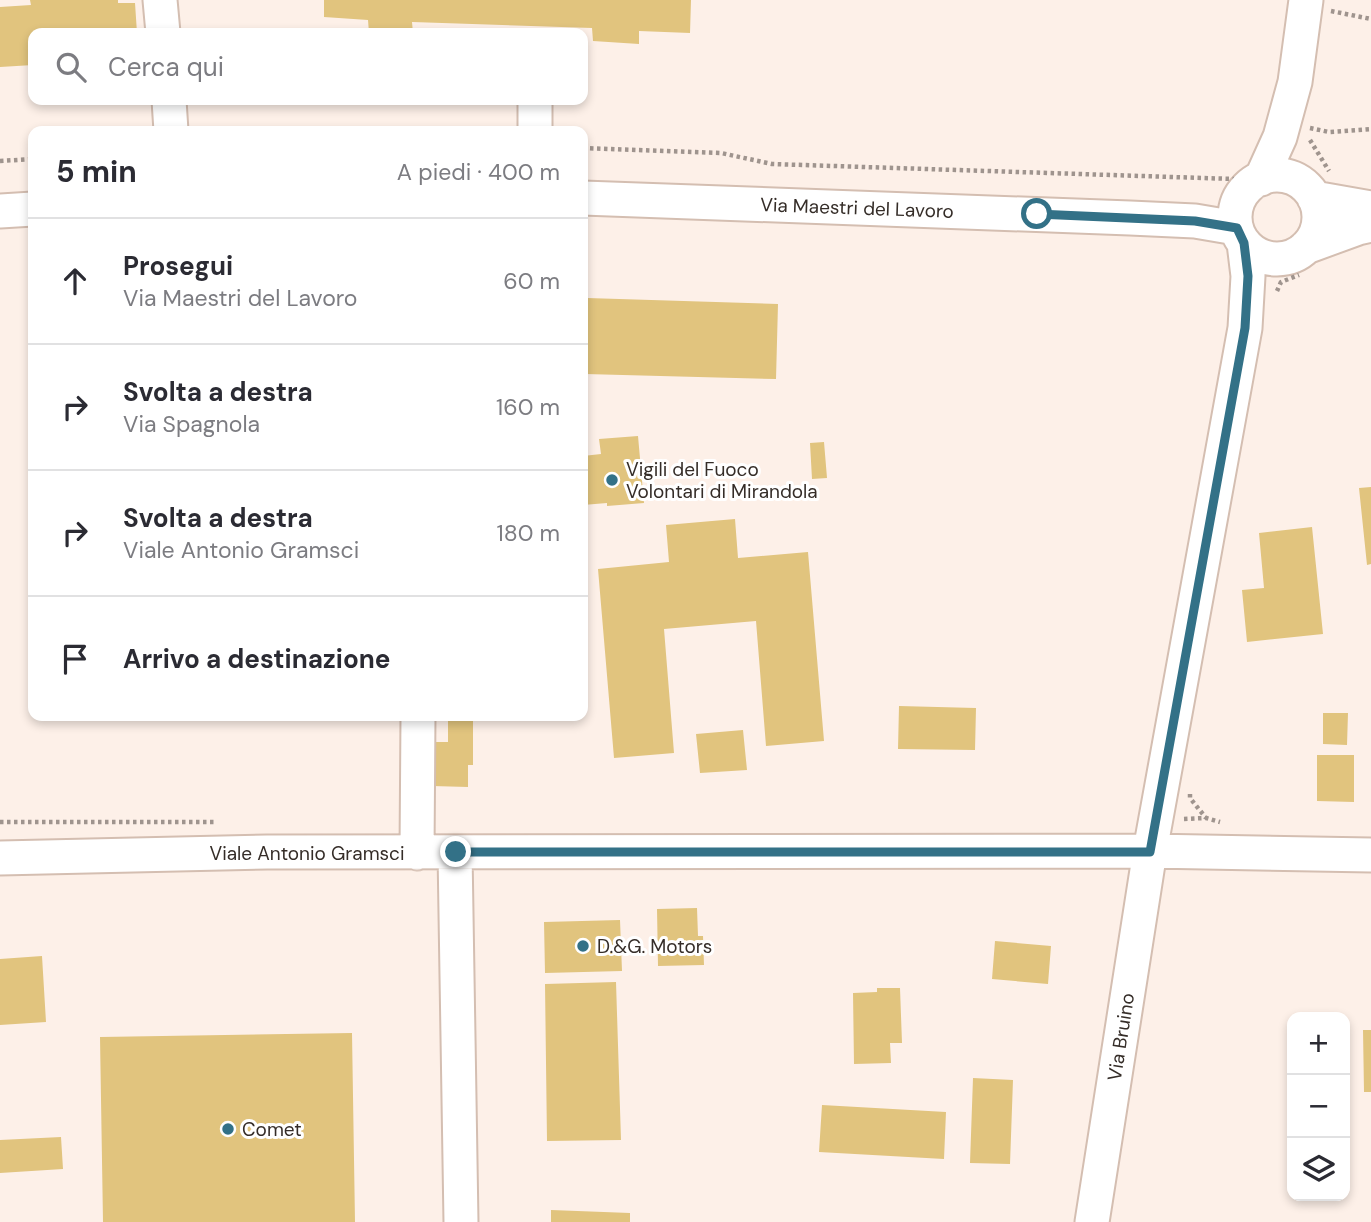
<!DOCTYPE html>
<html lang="it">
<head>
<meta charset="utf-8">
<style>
  body { margin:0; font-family:"DM Sans",sans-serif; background:#f7f7f7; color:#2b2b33 }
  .controls { position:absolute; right:21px; bottom:21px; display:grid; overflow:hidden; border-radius:14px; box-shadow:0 4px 10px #0003 }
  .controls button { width:63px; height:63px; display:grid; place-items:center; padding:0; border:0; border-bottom:2px solid #e1e1e2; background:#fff; color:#2b2b33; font:35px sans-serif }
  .stop { position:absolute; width:21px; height:21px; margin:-16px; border:5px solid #337187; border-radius:50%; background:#fff }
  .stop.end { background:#337187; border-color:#fff; box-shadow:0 2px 7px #0008 }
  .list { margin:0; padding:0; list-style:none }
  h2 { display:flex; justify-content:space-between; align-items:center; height:91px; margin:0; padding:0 28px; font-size:30px }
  h2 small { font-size:23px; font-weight:400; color:#7c7c81 }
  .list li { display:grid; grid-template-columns:46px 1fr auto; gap:21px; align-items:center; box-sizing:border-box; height:126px; padding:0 28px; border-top:2px solid #e1e1e2 }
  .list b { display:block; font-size:26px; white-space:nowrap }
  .list p { margin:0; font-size:23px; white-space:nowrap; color:#7c7c81 }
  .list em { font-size:23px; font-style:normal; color:#7c7c81 }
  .icon { flex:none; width:38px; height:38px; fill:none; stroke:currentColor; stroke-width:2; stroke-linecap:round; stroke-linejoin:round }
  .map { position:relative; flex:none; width:1371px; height:1222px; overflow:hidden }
  .search { position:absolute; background:#fff; box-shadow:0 4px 10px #0003; left:28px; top:28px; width:560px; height:77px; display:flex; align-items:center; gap:18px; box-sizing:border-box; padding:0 24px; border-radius:14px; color:#7c7c81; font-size:26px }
  .panel { position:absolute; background:#fff; box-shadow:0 4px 10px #0003; left:28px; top:126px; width:560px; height:595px; border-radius:14px }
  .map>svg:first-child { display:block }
</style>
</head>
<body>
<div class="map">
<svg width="1371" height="1222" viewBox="0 0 1371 1222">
  <rect width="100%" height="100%" fill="#fdf0e8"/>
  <path fill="#e1c47e" d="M 30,0 L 118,0 L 118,3 L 135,3 L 137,33 L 33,33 L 33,65 L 0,67 L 0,7 L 31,5 Z
    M 324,0 L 691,0 L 690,33 L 639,31 L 639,44 L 593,41 L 592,28 L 412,22 L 413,33 L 369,33 L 368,20 L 324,17 Z
    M 587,298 L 778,304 L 776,379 L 585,374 Z
    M 638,436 L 644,503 L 607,506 L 607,503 L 583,505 L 583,456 L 601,454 L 599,439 Z
    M 824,442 L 827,478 L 812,479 L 810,443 Z
    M 1371,487 L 1371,564 L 1367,565 L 1359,488 Z
    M 735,519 L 738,558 L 808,552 L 824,741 L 766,746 L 756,621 L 664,629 L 674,753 L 614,758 L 598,569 L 669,562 L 666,525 Z
    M 1312,527 L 1323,634 L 1247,642 L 1242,590 L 1264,588 L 1259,533 Z
    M 899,706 L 976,708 L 975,750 L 898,749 Z
    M 1323,713 L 1348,713 L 1347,745 L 1323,744 Z
    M 448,716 L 473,716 L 473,765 L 468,765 L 468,787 L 432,786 L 432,742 L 448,742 Z
    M 743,730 L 747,770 L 700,773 L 696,734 Z
    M 1317,755 L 1354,755 L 1354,802 L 1317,801 Z
    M 697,908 L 698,936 L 703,936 L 704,965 L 658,966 L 657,909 Z
    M 620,920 L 622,971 L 545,973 L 544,922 Z
    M 995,941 L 1051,946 L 1048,984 L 992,979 Z
    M 42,956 L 46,1022 L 0,1025 L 0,959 Z
    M 616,982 L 621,1140 L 547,1141 L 545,984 Z
    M 877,988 L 900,988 L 902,1043 L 890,1043 L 891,1063 L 854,1064 L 853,993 L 877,992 Z
    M 1363,1030 L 1371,1030 L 1371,1092 L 1364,1092 Z
    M 352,1033 L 355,1222 L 103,1222 L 100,1037 Z
    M 973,1078 L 1013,1080 L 1010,1164 L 970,1163 Z
    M 822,1105 L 946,1112 L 944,1159 L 819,1152 Z
    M 61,1137 L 63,1169 L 0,1173 L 0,1140 Z
    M 551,1210 L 630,1213 L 630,1222 L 551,1222 Z"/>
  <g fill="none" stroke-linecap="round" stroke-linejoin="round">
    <g stroke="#d4beb1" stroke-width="37">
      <path id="minor" d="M 160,0 L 163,33
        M 169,100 L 171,131
        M 535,100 L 535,131
        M1235 217a42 42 0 1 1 84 0a42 42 0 1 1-84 0Z
        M 1261,179 L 1280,137 L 1295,82 L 1306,0
        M 583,198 L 1130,218 L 1195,221 L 1236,228
        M 1314,198 L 1371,208
        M 0,211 L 33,209
        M 1306,247 L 1358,228 L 1371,225
        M 455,852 L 461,1222
        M 417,853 L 418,716
        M 0,858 L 267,852 L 1150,851 L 1371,855
        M 1092,1222 L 1150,851 L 1245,328 L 1248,276 L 1244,243"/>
    </g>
    <path stroke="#9f948e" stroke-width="4.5" stroke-dasharray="3.5 3.5" stroke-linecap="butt" d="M 1331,11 L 1371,19
      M 1310,128 L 1329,132 L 1371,129
      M 1310,140 L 1329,171
      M 583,148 L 721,153 L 772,164 L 1234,179
      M 0,161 L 33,159
      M 1277,291 L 1281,282 L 1299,275
      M 1190,794 L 1190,798 L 1206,818
      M 1184,819 L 1206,818 L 1220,822
      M 0,822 L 216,822"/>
    <use href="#minor" stroke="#fff" stroke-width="33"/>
  </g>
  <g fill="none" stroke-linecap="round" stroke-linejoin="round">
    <path stroke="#337187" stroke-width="9" d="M 456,852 L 1150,852 L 1245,328 L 1248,276 L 1244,243 L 1237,228 L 1195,221 L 1037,214"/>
  </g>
  <g fill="#337187" stroke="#fff" stroke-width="2.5">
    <circle cx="612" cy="480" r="7"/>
    <circle cx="583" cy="946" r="7"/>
    <circle cx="228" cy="1129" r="7"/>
  </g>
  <g text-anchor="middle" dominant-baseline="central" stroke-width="6" stroke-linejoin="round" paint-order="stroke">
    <g font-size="19" fill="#352d28" stroke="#fff">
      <text transform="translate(857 208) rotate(2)">Via Maestri del Lavoro</text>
      <text x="307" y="853">Viale Antonio Gramsci</text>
      <text transform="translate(1121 1037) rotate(-81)">Via Bruino</text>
    </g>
    <g font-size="19" fill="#352d28" stroke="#fff" text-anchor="start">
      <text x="626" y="469">Vigili del Fuoco<tspan x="626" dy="22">Volontari di Mirandola</tspan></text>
      <text x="597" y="946">D.&amp;G. Motors</text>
      <text x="242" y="1129">Comet</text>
    </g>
  </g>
</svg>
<div class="controls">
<button>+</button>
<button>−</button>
<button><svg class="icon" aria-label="layers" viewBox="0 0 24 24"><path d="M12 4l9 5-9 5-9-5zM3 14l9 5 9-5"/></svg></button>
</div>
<div class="stop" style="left:1037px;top:214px"></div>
<div class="stop end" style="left:456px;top:852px"></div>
<div class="search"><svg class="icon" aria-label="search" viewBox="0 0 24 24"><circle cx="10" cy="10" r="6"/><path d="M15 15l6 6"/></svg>Cerca qui</div>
<section class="panel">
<h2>5 min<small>A piedi · 400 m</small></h2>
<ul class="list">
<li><svg class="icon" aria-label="ahead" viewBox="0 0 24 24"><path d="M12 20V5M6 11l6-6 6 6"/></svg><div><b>Prosegui</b><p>Via Maestri del Lavoro</p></div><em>60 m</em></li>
<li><svg class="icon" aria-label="right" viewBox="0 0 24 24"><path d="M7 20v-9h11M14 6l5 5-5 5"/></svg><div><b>Svolta a destra</b><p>Via Spagnola</p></div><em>160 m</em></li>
<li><svg class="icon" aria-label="right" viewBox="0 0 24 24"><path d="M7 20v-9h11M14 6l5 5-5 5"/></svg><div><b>Svolta a destra</b><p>Viale Antonio Gramsci</p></div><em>180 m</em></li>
<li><svg class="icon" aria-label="arrive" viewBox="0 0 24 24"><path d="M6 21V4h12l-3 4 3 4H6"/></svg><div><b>Arrivo a destinazione</b></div></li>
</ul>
</section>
</div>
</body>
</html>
